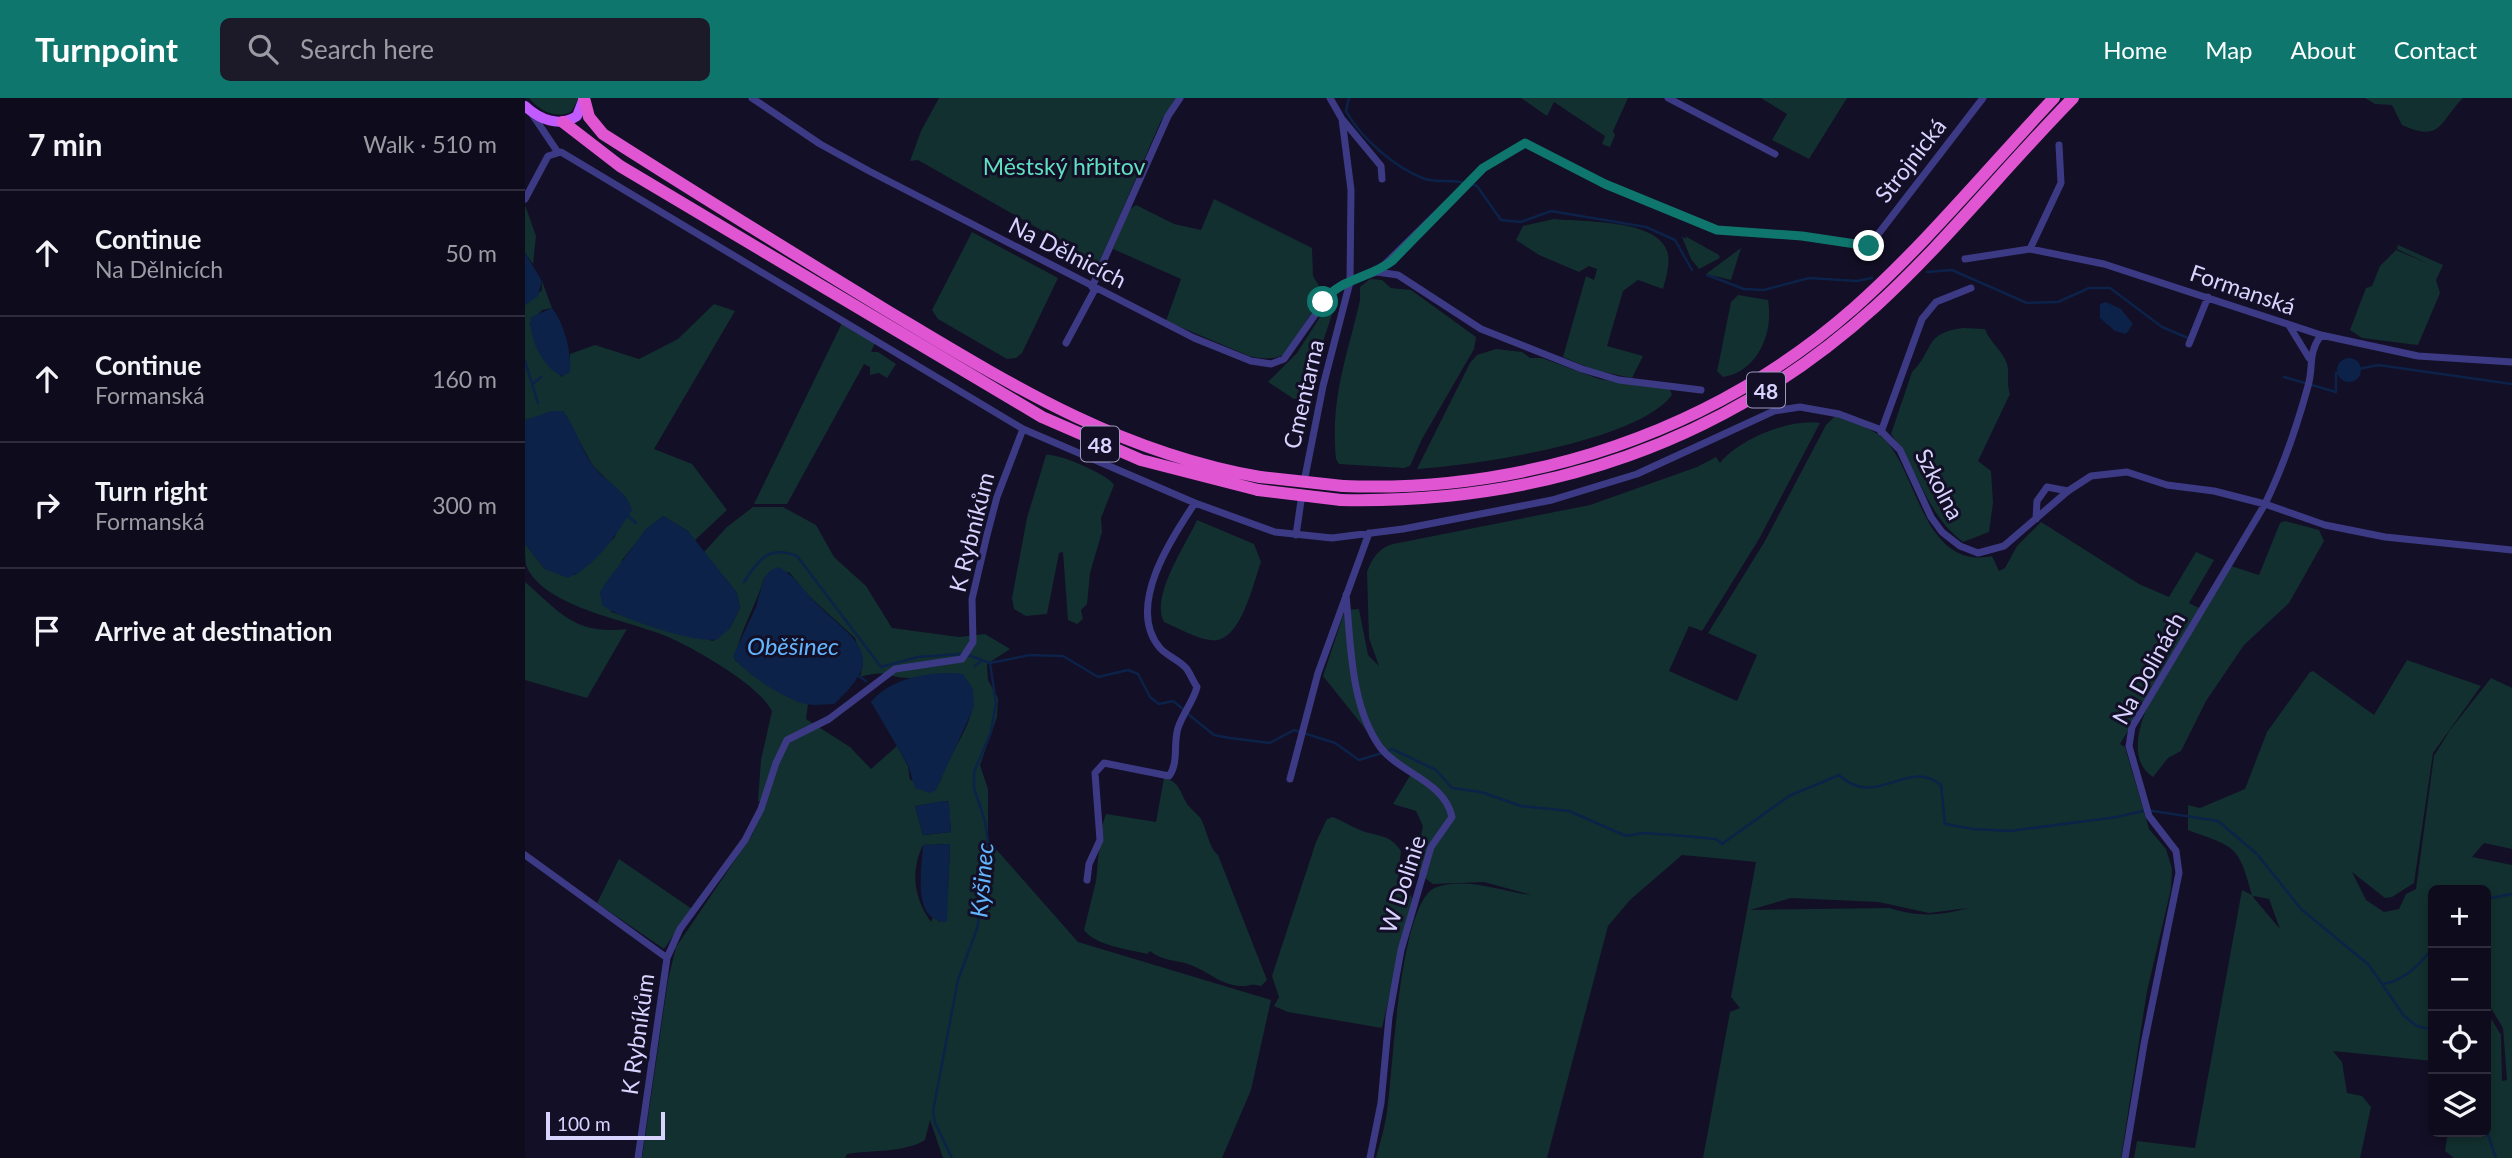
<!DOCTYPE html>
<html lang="en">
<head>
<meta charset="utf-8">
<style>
  body { margin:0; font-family:Lato,sans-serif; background:#1c1929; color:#f1f3f6 }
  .controls { position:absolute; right:21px; bottom:21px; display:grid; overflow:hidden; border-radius:10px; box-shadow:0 4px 10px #0003 }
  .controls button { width:63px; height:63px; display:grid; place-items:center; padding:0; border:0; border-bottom:2px solid #2e2b3b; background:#0e0b1c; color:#f1f3f6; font:35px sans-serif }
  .scale { position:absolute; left:21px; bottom:18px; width:119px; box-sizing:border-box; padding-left:7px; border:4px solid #d9d4ff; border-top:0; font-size:19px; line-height:24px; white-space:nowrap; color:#d9d4ff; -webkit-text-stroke:5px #130f26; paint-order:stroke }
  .stop { position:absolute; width:21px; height:21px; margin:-16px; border:5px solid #0f766e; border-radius:50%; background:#fff }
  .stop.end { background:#0f766e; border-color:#fff; box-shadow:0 2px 7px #0008 }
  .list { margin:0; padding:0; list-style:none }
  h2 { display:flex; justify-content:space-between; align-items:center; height:91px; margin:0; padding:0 28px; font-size:30px }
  h2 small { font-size:23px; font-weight:400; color:#9b9ba3 }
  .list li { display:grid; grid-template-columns:46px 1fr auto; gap:21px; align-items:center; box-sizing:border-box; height:126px; padding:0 28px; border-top:2px solid #2e2b3b }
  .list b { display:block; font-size:26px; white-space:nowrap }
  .list p { margin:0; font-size:23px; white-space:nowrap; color:#9b9ba3 }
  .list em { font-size:23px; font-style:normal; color:#9b9ba3 }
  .icon { flex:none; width:38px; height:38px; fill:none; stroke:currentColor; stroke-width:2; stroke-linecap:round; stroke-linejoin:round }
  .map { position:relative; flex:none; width:1987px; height:1060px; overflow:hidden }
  header { display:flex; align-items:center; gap:42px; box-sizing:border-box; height:98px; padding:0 35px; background:#0f766e; color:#fff }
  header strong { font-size:33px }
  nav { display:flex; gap:38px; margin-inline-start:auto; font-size:24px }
  .search { width:490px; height:63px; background:#1c1929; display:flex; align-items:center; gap:18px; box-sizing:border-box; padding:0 24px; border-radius:10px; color:#9b9ba3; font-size:26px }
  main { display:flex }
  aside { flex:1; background:#0e0b1c }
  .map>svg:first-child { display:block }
</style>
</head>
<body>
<header>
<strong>Turnpoint</strong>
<div class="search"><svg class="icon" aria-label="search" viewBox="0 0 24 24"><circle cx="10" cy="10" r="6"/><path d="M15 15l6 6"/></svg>Search here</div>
<nav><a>Home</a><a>Map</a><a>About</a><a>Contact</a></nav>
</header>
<main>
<aside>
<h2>7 min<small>Walk · 510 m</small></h2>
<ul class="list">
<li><svg class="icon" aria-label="ahead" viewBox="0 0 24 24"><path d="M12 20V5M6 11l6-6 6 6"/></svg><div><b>Continue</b><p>Na Dělnicích</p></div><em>50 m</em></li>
<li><svg class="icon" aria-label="ahead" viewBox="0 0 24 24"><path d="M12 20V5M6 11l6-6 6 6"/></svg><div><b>Continue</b><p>Formanská</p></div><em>160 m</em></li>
<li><svg class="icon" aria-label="right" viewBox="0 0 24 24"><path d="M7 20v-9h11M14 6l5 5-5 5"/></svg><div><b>Turn right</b><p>Formanská</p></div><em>300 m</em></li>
<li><svg class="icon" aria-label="arrive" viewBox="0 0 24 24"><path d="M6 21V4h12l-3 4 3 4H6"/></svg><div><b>Arrive at destination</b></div></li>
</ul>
</aside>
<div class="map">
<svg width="1987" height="1060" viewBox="0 0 1987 1060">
  <rect width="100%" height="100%" fill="#130f26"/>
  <path fill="#12302f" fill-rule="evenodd" d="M 4,0 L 53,0 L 53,2 L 46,14 C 30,21 15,13 4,0 Z
    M 414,0 L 651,0 L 635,25 L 574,165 L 393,62 L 385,63 L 396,33 Z
    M 996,0 L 1103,0 L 1088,33 L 1090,37 L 1085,49 L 1077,46 L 1080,38 L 1029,4 L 1022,18 Z
    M 1236,0 L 1322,0 L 1284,61 L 1247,42 L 1262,16 Z
    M 1840,0 L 1938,0 C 1914,24 1917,45 1877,27 L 1867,7 L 1850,6 Z
    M 689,101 L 787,150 L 788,178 L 799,196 L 759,257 C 746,262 736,261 724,258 L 641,223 L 656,181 L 588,151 L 604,112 L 611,107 L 649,126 L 676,132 Z
    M 0,107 L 11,138 L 8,166 L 0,155 Z
    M 1029,121 C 1057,124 1132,121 1142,153 C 1146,164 1141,180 1138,191 L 1113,182 L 1098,193 L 1082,248 L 1118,258 L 1107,280 L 1069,272 L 1038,259 L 1061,178 L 1069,182 L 1072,171 L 1064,168 L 1054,174 L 1014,157 L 991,142 L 998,128 Z
    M 447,134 L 533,180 L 497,255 L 491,260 L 482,261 L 413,221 L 407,212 Z
    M 1160,138 L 1194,157 L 1195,160 L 1174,171 L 1166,161 L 1157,139 L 1162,141 Z
    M 1873,147 L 1918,167 L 1911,182 L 1915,195 L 1893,247 L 1837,240 L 1825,232 L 1841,190 L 1847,188 L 1855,168 L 1871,152 L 1904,166 L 1872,151 Z
    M 1216,150 L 1206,182 L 1181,176 Z
    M 845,181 L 857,182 L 866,190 L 886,192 L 951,239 L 949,251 L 897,341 L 885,368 L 879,370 L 814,366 L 811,361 C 805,299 822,260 835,202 L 835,189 Z
    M 17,183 L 27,210 L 17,212 L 5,225 L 17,259 L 37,279 L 45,269 L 45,256 L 70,247 L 114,261 L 153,241 L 189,206 L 210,213 L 129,351 L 167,366 L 202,412 L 169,443 L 163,433 L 138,418 L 121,432 L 97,462 L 86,514 L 188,543 L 205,530 L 215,510 L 212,495 L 179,454 L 202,429 L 228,409 L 258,409 L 291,427 L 309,459 L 341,488 L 367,530 L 434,539 L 460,536 L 485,551 L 462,566 L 463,582 L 473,600 L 472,619 L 455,667 L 463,691 L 463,742 L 553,844 L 746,902 L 726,992 L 697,1060 L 418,1060 L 405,1022 L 400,1042 C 379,1055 346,1052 322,1056 L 320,1060 L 117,1060 L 143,882 L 151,849 L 227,737 L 242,704 L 233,703 L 236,662 L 247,613 C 233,587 178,556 152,543 C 114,523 18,512 1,467 C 0,461 0,452 0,446 L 20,471 L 50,477 L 90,439 L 102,401 L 68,368 L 38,313 L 0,322 L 0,207 L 17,192 ZM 264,474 L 284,498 L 330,540 L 338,566 L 335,579 C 364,571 359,579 383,580 C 402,581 419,574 438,577 C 466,612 425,647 415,684 L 385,682 L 383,668 L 372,648 L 346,671 L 325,649 L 281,621 L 283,606 L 240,585 L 210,562 C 213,536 232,506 239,480 ZM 423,703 L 426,734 L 398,737 L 390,708 ZM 425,746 L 423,793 L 415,824 L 408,819 L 406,824 C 389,800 385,774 398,747 Z
    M 1213,197 L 1243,202 C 1249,234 1233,274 1198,279 L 1192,273 L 1194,264 L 1206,204 Z
    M 807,200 L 811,204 L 780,299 L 769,301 L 743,284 L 772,255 Z
    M 317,225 L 350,245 L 346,254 L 353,254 L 371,266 L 362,280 L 354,275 L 345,277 L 345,269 L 339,266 L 262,406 L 229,406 Z
    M 1438,230 L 1460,231 C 1465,245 1477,251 1482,266 C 1485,277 1481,285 1485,296 L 1453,363 L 1466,373 L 1468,405 L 1464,434 L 1438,444 C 1400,415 1394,372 1366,336 L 1387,274 C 1410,252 1398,235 1438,230 Z
    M 971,251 L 997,254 L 1005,260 L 1017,260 L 1074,281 L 1145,291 L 1147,297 C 1112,344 950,367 892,371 L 945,265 L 952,257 Z
    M 1310,318 C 1328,325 1350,330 1363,345 C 1393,381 1401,472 1467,458 L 1474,473 L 1480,470 L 1492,448 L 1516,424 L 1614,486 L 1644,499 L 1671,454 L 1689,462 L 1664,505 L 1676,511 L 1595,646 L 1600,649 L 1624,731 L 1641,751 L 1647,771 L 1646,791 L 1622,893 L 1596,1060 L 1178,1060 L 1205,914 L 1215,910 L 1206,899 L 1231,764 L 1157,757 L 1105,802 L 1083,828 L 1022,1060 L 851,1060 C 855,1045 860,1029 862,1013 C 868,977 874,800 912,789 C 945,779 976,794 1006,797 L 959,784 L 908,786 L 889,772 L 898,728 L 891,713 L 868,706 L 886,676 L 846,638 L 798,578 L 820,512 L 834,511 L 843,557 L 854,568 L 844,540 L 842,474 C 847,460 854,450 868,446 L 1065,407 L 1172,369 L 1191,359 L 1195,365 C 1213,342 1265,320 1295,325 L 1234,441 L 1177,533 L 1164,528 L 1144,573 L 1212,603 L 1232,557 L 1183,535 L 1240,443 L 1301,327 ZM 1266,800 L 1354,804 L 1404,815 L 1443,810 C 1415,818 1391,819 1364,810 L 1225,812 Z
    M 521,357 C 533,355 584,377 589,387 L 576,420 L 577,434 L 565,475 L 562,506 L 556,512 L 558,521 L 552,526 L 543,522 L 538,454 L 534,455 L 522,516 L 501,518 L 489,511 L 487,500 L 502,420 Z
    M 672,422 L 729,446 L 736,464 C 728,486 715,548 685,542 C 670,540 653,530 639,524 C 625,498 661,447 672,422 Z
    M 1760,423 L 1794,432 L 1799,443 L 1764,505 L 1719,547 L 1681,603 L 1656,653 L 1643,660 L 1628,679 C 1604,664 1613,629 1623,608 L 1706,468 L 1734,477 L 1755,425 Z
    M 0,484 C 36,515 49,537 102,531 L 62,600 L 0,582 Z
    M 1882,562 L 1956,588 L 1908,655 L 1889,785 L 1867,799 L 1860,800 L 1827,774 L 1841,802 L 1859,814 L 1874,811 L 1881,796 L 1891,791 L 1909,658 L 1925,632 L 1966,580 L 1987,590 L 1987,751 L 1959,745 L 1947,759 L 1987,767 L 1987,1060 L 1929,1060 L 1920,1053 L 1923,1034 L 1961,1034 L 1961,912 L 1976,937 L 1977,983 L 1982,982 L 1978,930 L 1961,902 L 1961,792 L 1908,792 L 1908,963 L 1808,953 L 1817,964 L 1822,995 L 1837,998 L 1846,1009 L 1835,1060 L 1609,1060 L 1612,1043 L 1670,1050 L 1717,792 L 1727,797 C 1713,746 1711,750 1663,732 L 1663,707 L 1675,710 L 1720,691 L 1742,634 L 1785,574 L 1788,573 L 1849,617 ZM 1729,798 L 1744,801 L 1755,831 L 1728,799 Z
    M 639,680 C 654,684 654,691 661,704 C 664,710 672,715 676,721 C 682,732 684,750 693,757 L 742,882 L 736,888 C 726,885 725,888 716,888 C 698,888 682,873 666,867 C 652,862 637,863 625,853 L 622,856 C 603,851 571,848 559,832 L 571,783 L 576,731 L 581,716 L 631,724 Z
    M 808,719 C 818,723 825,728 835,732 C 852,739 864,735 876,753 L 873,777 L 887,800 L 857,930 L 763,914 L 749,908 L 754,899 L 747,878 L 791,744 L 802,721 Z
    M 94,761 L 167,811 L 139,851 L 72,805 Z"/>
  <path fill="#0c2248" d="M 0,155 L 17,183 L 13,198 L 0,207 Z
    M 1581,204 L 1596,211 L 1608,226 L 1601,236 L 1590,233 L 1575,220 L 1575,206 Z
    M 27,210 C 39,225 47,255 45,274 L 38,278 C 18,271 3,239 6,219 Z
    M1812 272a12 12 0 1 1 24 0a12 12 0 1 1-24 0Z
    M 27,313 L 38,313 C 51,329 55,349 67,366 C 78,383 102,392 107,412 C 91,437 71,468 43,480 L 20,471 L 0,446 L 0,322 Z
    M 138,418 L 163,433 L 212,495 L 215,510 L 205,530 L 193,541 C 174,547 93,520 77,507 L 75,494 L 80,486 L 121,431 Z
    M 254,469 C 270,477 280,495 293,507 C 334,546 362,558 309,606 C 300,606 290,608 281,606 C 263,603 217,574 208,558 L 231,509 L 239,480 L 246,472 Z
    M 430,575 L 438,576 L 448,591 L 449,609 L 411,692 L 405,695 L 390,690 L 383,667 L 346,604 C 364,581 401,574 430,575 Z
    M 417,703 L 424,704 L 426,734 L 398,737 L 390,708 Z
    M 425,746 L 422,824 C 386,824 397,770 398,747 Z"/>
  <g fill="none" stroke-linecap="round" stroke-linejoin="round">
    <path stroke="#0c2248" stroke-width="2.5" d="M 824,0 L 821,13 C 836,40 870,70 900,81 C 912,85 927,81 939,85
      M 945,86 L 952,88 L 976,122 L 996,124 L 1026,113 L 1121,129 L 1150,142 L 1167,172
      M 1402,174 L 1427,172 L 1502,205 L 1533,204 L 1564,190 L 1585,190 L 1637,229 L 1663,240
      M 1182,177 L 1219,191 L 1239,192 L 1284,180 L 1332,183 L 1347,180
      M 0,263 L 13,305
      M 1834,271 L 1853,267 L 1987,286
      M 1759,279 L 1811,294 L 1811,275 L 1814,275
      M 8,286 L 16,279
      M 103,418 L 111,425
      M 219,484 C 234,461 244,447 272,458 L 356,569 L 393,559 L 436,556
      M 465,565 L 505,557 L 538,558 L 573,579 L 603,572 L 613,576 L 625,599 L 634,606 L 648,603 L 658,611
      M 450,568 L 457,562
      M 332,577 L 341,583
      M 663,616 L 689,637 L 705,640 L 745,645 L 769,632 L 810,645 L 834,662 L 857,655
      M 863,653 L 867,651 L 911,672 L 927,690 L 956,694 L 996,708 L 1044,713 L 1101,738 L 1118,735 L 1148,737 L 1191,741 L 1197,746 L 1264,698 L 1314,677 C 1350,712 1384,659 1416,687 L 1420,726 L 1448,731 L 1485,733 L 1592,719 L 1622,712 L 1693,723 L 1732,756 L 1776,811 L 1844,867 L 1879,918 L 1892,928 L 1908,932
      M 1961,801 L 1987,796
      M 1859,886 C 1880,882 1895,866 1908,850
      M 1961,1031 L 1971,1060
      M 427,1060 L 410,1025 L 408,1013 L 433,882 L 453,828 L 456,776 L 464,751 L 460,723 L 449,690 L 449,674 L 466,634 L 471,605 L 465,565 L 443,557"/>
    <path stroke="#3d3a85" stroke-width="7" d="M 227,0 L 295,46 L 344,73 L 669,240 L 726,263 L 746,266 L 759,261 L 806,194 L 819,185 L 852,174 L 873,177 L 956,231 L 1057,271 L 1094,282 L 1176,292
      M 1143,0 L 1250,56
      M 7,16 L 32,53
      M 817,21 L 856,68 L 857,81
      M 0,101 L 23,58 L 36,54 L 498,331 L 670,405 L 750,434 L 807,440 L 878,431 L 1027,402 L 1112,376 L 1249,313 L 1275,309 L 1314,316 L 1354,331 L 1375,352 L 1406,419 L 1417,434 L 1435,448 L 1453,455 L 1479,448 L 1543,393 L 1566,378 L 1602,374 L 1642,387 L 1689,393 L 1740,406 L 1800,427 L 1860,439 L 1987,452
      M 1505,151 L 1536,85 L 1534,47
      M 1440,161 L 1505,151 L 1579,166 L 1796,237 L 1893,258 L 1987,264
      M 852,174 L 958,70 L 1000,45 L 1080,86 L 1193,132 L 1277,138 L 1344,148 L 1458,0
      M 567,189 L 643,18 L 655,0
      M 1765,229 L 1784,260
      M 541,245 L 570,191
      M 1664,246 L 1683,199
      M 1356,334 L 1397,221 L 1411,204 L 1446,190
      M 779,384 L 798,288 L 825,184 L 826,92 L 817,21 L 805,0
      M 1511,421 L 1512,403 L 1522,389 L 1543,393
      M 771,437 L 777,396
      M 821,497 C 826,546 825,607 855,649 C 876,676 919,683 927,719 L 906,749 L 876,852 L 864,919 L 856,1005 L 845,1060
      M 765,681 L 793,575 L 844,435
      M 0,757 L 142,860
      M 562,782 L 564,766 L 575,742 L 570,675 L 579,665 L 644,678 C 654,665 648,646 653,630 C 658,615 668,604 672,589 C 668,583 665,575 661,570 C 654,562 642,558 635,550 C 600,509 647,439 670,405
      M 113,1060 L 142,860 L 155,831 L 220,742 L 236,711 L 251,665 L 262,642 L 304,621 L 370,571 L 437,561 L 448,544 L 447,501 L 462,437 L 472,399 L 498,331
      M 1600,1060 L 1619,946 L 1654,775 L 1651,753 L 1624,718 L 1604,648 L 1607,629 L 1740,406 C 1758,369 1772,328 1783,288 C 1789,268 1782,257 1796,237"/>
    <path stroke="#c25bff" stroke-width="10" d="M 0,8 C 14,21 34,30 52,18 L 59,0"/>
    <path stroke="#e055d1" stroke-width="12" d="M 59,0 L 64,19 L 78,36 C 172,96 266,154 361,212 C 483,285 592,354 735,379
      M 38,24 L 95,68 L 517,319 L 616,362 L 733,392
      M 818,388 C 1004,395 1188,334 1329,210 C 1401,146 1463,70 1529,0
      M 816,402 C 1018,406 1200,345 1351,208 C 1421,144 1481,68 1548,0"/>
    <path stroke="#e055d1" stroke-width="12" d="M 735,379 L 818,388
      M 733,392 L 816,402"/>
  </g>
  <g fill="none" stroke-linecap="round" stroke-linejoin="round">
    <path stroke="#0f766e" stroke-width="9" d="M 798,204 C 814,181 845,180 867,163 L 958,70 L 1000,45 L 1080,86 L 1192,132 L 1277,138 L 1344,148"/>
  </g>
  <g text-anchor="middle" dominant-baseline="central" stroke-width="6" stroke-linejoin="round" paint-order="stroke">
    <g fill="#130f26" stroke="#9e99be" stroke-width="2">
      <rect x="1222" y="274.5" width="38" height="35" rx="5"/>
      <rect x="556" y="328.5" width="38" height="35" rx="5"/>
    </g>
    <g font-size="21" font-weight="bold" fill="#d9d4ff">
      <text x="1241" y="292">48</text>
      <text x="575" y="346">48</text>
    </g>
    <g font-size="23" fill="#d9d4ff" stroke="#130f26">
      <text transform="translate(1385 62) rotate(-52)">Strojnická</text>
      <text transform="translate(543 154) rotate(27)">Na Dělnicích</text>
      <text transform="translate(1718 191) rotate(19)">Formanská</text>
      <text transform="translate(778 296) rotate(-77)">Cmentarna</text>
      <text transform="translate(1415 386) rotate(62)">Szkolna</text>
      <text transform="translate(446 434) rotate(-76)">K Rybníkům</text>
      <text transform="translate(1623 570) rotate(-61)">Na Dolinách</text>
      <text transform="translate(877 786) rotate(-72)">W Dolinie</text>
      <text transform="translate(112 936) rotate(-82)">K Rybníkům</text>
    </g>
    <g font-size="23" fill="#5fe0c0" stroke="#130f26">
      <text x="539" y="68">Městský hřbitov</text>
    </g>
    <g font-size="24" font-style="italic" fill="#62b6ff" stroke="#130f26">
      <text x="268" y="547">Oběšinec</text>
      <text transform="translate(456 782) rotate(-85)">Kyšinec</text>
    </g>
  </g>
</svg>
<div class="controls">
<button>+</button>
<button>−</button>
<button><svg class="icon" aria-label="locate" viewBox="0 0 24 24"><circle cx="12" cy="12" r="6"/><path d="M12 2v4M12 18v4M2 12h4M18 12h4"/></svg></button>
<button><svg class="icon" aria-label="layers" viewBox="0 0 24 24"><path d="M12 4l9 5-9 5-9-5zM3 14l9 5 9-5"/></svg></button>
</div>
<div class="scale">100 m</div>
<div class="stop" style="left:798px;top:204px"></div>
<div class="stop end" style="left:1344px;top:148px"></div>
</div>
</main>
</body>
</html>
